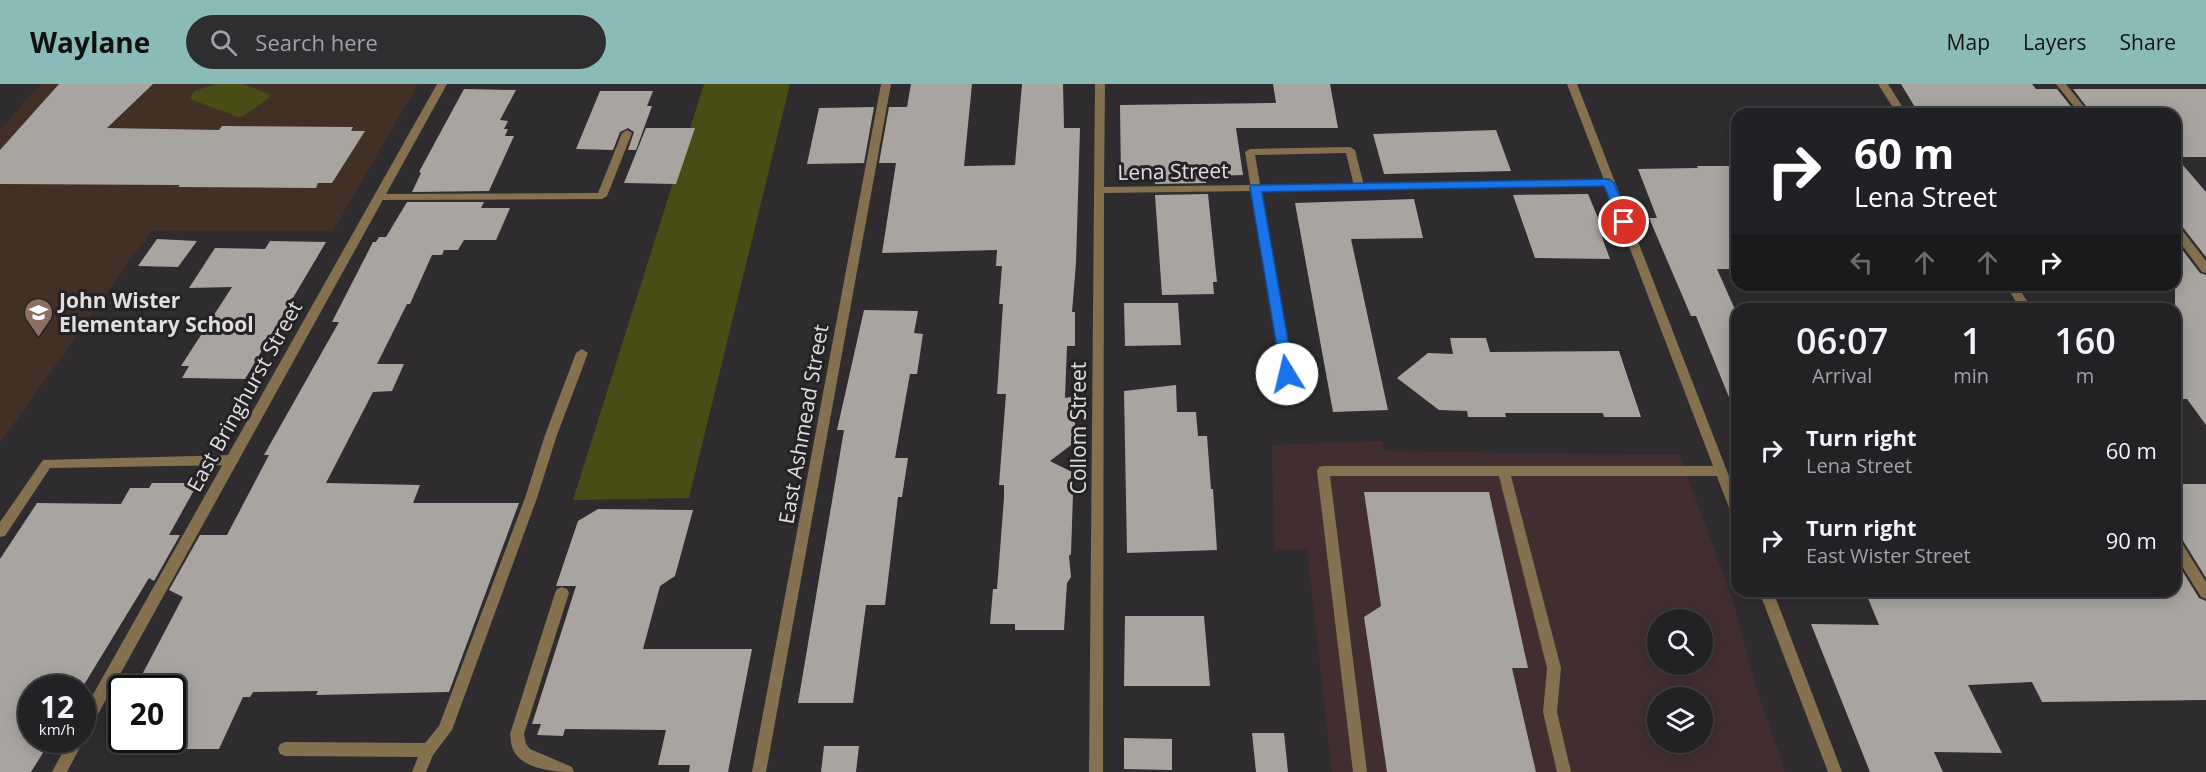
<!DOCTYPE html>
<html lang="en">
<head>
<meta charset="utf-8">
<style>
	:root { --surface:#222123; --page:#2e2e30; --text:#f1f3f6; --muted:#a2a3a6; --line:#3f3e41; --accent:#8bbbb9 }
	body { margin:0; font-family:"Open Sans",sans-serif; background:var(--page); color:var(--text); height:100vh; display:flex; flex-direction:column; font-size:22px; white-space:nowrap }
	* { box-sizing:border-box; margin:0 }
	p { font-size:20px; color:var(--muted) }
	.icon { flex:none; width:33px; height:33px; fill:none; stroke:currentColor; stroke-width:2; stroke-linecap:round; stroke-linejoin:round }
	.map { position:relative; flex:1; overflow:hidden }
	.panel { position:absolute; left:1731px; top:219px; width:450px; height:294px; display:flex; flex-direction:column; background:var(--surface); border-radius:18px; box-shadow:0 3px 15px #0003,0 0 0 2px var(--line) }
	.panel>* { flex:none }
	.top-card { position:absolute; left:1731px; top:24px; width:450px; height:183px; border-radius:18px; box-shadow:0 3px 15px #0003,0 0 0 2px var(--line); background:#202124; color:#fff; overflow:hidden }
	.tools { position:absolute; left:1647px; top:525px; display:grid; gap:12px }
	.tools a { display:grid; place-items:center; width:66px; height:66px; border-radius:50%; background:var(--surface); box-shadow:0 3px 15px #0003,0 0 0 2px var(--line); font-size:30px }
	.speed { position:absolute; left:18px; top:591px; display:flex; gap:12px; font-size:30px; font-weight:700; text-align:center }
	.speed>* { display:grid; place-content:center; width:78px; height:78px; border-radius:50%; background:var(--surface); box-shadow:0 3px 15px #0003,0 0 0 2px var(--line); line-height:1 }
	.speed small { font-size:15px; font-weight:400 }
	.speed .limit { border:3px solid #111; border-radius:9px; background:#fff; color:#111 }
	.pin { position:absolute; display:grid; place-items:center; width:51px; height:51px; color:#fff; margin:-26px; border:3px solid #fff; border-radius:50%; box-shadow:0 2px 6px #0007 }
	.me { position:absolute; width:66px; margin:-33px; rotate:351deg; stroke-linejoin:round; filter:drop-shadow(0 0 4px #0008) }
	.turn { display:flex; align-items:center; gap:21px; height:126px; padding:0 24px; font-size:27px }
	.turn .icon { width:78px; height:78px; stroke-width:2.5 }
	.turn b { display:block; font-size:42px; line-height:51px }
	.lanes { display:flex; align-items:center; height:57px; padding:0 24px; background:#0003; justify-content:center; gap:30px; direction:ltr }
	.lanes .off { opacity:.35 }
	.eta { display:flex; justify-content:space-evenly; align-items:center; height:102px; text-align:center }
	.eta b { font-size:36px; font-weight:600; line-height:42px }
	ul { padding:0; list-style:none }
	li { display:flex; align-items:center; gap:18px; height:90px; padding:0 24px }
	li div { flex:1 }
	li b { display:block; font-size:22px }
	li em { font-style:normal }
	header { display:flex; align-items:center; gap:36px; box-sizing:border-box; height:84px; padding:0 30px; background:var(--accent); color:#111 }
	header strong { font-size:28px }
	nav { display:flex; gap:33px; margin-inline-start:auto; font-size:21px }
	.search { width:420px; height:54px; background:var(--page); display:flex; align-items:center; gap:15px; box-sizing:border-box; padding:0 21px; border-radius:33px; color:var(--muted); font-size:22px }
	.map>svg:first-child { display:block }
</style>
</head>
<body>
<header>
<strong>Waylane</strong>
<div class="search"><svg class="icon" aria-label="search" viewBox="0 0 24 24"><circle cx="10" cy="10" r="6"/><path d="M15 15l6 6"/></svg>Search here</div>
<nav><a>Map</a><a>Layers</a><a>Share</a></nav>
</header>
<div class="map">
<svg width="2206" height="688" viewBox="0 0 2206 688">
	<rect width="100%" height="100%" fill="#2e2c2f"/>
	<path fill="#422e31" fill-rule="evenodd" d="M1383,357L1384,367L1679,371L1733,516L1754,597L1785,688H1332L1307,465H1274L1272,361ZM1658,536H1702V580H1658ZM1658,614H1702V658H1658Z"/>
	<polygon fill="#423027" points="41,0 418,0 333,147 151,147 0,359 0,46"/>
	<g fill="#494c15">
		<polygon points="216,0 243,0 269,10 268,15 240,34 190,15 194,7"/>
		<polygon points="704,0 790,0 689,414 573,416"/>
	</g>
	<g fill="#a8a4a0">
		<polygon points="59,0 153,0 107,44 219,46 222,42 353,43 351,47 365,47 332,99 318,99 316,104 178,103 180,101 0,100 0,66"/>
		<polygon points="911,0 972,0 964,82 1015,81 1022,0 1063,0 1064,44 1080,44 1076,179 1072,228 1075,228 1075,262 1067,262 1065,314 1077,312 1071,335 1075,339 1075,358 1050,377 1072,388 1068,407 1073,410 1071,470 1069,472 1071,493 1067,499 1064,546 1015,546 1015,540 990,540 993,505 997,505 1004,414 1004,401 999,401 1006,310 997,310 1003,220 999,220 1002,182 996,182 997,166 882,169 896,79 879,79 889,23 907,23"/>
		<polygon points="1273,0 1330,0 1338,44 1236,44 1243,91 1205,92 1206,99 1155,100 1154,93 1121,93 1120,21 1276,19"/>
		<polygon points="1901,0 2032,0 2036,5 2057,5 2077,30 1919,30"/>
		<polygon points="464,5 516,6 500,36 508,37 504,45 508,45 505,52 514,52 489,107 412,108 421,89 419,88"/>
		<polygon points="2073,5 2206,5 2206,73 2176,73 2206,108 2206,173 2181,141 2175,139 2175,30 2092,30"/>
		<polygon points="600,7 653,7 647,22 652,22 636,66 628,66 634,48 628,44 620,48 613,66 576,65"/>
		<polygon points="874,23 864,79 807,80 819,24"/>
		<polygon points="646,44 695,44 676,100 624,99"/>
		<polygon points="1496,46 1511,87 1384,90 1373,50"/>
		<polygon points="1697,82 1737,82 1737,185 1717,185 1737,230 1735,328 1696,232 1691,232 1649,134 1657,134 1638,85 1698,84"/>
		<polygon points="1208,110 1217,198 1213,198 1214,210 1162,211 1155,111"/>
		<polygon points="1588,110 1606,153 1602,153 1610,175 1535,174 1513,111"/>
		<polygon points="1414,115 1423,154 1351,155 1388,326 1333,328 1295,119"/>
		<polygon points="407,118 484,118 481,124 510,124 496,156 464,156 458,166 444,166 442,171 432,171 410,220 407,220 377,280 404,280 392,307 373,308 326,399 420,401 413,419 519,419 449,608 316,611 318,607 253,608 250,613 243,613 219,665 172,665 172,604 135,604 183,513 169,506 200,451 227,451 269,371 264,371 339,238 332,238 373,158 376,158 379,153 386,153"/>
		<polygon points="157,155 197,157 178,183 138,182"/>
		<polygon points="2175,156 2200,189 2206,191 2206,341 2187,315 2175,315"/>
		<polygon points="270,157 326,158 245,295 182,294 189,282 181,282 232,203 189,204 215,164 265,165"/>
		<polygon points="1124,219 1178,219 1181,261 1125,262"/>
		<polygon points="864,226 918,227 914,249 923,250 917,290 910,290 895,374 908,374 902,413 898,413 885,521 866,521 853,619 798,619 844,346 837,346"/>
		<polygon points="1450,254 1486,254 1490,268 1619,267 1641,333 1604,333 1603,329 1505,329 1506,333 1468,333 1467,327 1439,326 1397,294 1428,269 1453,270"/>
		<polygon points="1176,301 1177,328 1196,328 1198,352 1207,352 1211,405 1213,405 1217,466 1127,469 1124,307"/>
		<polygon points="152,399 198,399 169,451 180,451 154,497 149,494 82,604 32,604 32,656 51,656 31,688 0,688 0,475 37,419 121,420 130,404 149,404"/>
		<polygon points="2175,400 2206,400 2206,494 2182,455 2175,453"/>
		<polygon points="1364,408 1489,408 1528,584 1512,584 1536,688 1387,688 1364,533 1381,522"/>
		<polygon points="598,425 693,426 675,492 660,502 643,565 752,565 728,688 689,688 690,681 658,681 666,646 565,645 563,652 537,651 541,640 532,640 576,502 556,502 578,437"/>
		<polygon points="2175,475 2199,514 2206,517 2206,616 2042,618 2032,598 1968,601 2002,669 1934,668 1943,688 1870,688 1811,540 1879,541 1865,507 2175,507"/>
		<polygon points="1125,532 1204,532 1210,602 1124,602"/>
		<polygon points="1252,649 1284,649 1288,688 1256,688"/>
		<polygon points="1124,654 1172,655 1172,686 1124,685"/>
		<polygon points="824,662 859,662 856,688 821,688"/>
	</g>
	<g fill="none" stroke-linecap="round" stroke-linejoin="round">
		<g fill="#85704f" fill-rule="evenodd">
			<polygon points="627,46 632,49 607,112 602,115 379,116 374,113 379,110 598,109 622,49"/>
			<polygon points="1350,63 1355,66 1364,102 1359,105 1354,102 1346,69 1255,71 1293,290 1287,294 1281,290 1245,68 1250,65"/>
			<polygon points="582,265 588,269 557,351 537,414 452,646 433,671 426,688 412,688 418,673 285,672 280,670 278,665 280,660 285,658 425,659 439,642 525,414 545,351 576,269"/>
			<polygon points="233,371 237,373 239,376 237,379 233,381 50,384 5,452 0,453 0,438 43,376"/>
			<polygon points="1323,382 1721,382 1725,383 1727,387 1725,391 1721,392 1511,392 1561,584 1557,628 1571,688 1557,688 1543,628 1547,584 1499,392 1330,392 1367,688 1353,688 1317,387 1319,383"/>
			<path d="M562,503L567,505L569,509L524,650L526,660L530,665L572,683L574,688C556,688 526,686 515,669C511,663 511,657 510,650L555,509L557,505Z"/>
		</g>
		<g fill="#85704f" fill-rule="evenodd">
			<polygon points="437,0 447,0 87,650 82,652 82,630"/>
			<polygon points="881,0 891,0 766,688 752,688"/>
			<polygon points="1095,0 1105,0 1104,103 1604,96 1567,0 1577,0 1737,413 1737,434 1733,433 1731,429 1606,102 1104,109 1103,688 1089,688"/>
			<polygon points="1878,0 1888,0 1907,30 1897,30"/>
			<polygon points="2056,0 2066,0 2090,30 2080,30"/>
			<polygon points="2175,141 2179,142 2206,177 2206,189 2202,188 2175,152"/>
			<polygon points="2006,201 2017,201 2032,225 2020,225"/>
			<polygon points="2175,455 2180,456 2206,498 2206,515 2201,513 2175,471"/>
			<polygon points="1759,507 1773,507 1842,688 1828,688"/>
			<polygon points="82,652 84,656 67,688 52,688 69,656 82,656"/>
		</g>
	</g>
	<polygon fill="#1a73e8" stroke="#114b97" stroke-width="1.5" points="1609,95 1614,99 1630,138 1628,141 1620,141 1604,102 1262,108 1294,290 1287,295 1282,293 1250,104 1251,101"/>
	<defs>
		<symbol id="school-pin" viewBox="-11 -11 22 30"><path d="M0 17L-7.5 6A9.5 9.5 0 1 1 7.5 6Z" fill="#8d6e63" stroke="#252225"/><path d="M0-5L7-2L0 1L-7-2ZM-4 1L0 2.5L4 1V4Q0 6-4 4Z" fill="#fff"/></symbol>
	</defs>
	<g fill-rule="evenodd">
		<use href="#school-pin" x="22" y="212" width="33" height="45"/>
	</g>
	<g text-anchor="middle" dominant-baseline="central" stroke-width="6" stroke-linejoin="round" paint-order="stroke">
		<g font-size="21" fill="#e0dee0" stroke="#252225">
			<text transform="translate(1173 87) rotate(-1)">Lena Street</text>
			<text transform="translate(244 312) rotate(-61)">East Bringhurst Street</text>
			<text transform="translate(803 340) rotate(-80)">East Ashmead Street</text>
			<text transform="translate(1078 344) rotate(-90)">Collom Street</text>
		</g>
		<g font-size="21" font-weight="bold" fill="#e0dee0" stroke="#252225" text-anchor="start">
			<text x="59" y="216">John Wister<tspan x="59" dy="24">Elementary School</tspan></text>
		</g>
	</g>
</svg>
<div class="tools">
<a><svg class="icon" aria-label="search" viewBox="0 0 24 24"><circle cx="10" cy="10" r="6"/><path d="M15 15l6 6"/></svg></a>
<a><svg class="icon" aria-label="layers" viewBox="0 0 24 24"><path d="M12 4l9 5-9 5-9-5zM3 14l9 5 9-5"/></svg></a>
</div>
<div class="speed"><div>12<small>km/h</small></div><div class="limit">20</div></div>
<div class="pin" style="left:1624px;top:138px;background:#d93025"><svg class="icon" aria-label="arrive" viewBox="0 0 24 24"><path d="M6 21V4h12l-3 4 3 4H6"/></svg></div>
<svg class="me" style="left:1287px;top:290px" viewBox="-20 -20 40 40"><circle r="19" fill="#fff"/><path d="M0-13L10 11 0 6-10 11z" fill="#1a73e8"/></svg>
<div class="top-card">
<div class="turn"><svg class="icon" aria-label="right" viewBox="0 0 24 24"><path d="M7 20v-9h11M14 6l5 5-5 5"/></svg><div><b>60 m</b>Lena Street</div></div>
<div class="lanes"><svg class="icon off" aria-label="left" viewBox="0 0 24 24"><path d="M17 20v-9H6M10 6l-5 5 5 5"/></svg><svg class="icon off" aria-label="ahead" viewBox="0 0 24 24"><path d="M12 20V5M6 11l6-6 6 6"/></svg><svg class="icon off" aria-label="ahead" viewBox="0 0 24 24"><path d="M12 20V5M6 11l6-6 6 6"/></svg><svg class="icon" aria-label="right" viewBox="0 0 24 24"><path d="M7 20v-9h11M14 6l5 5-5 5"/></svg></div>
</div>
<section class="panel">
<div class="eta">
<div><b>06:07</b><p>Arrival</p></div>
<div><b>1</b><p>min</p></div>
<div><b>160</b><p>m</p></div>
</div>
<ul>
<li><svg class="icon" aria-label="right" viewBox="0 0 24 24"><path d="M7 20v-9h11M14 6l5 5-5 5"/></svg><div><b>Turn right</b><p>Lena Street</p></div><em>60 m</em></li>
<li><svg class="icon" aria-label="right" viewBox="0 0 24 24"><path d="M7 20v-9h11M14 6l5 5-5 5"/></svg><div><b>Turn right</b><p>East Wister Street</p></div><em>90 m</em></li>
</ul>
</section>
</div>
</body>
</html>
